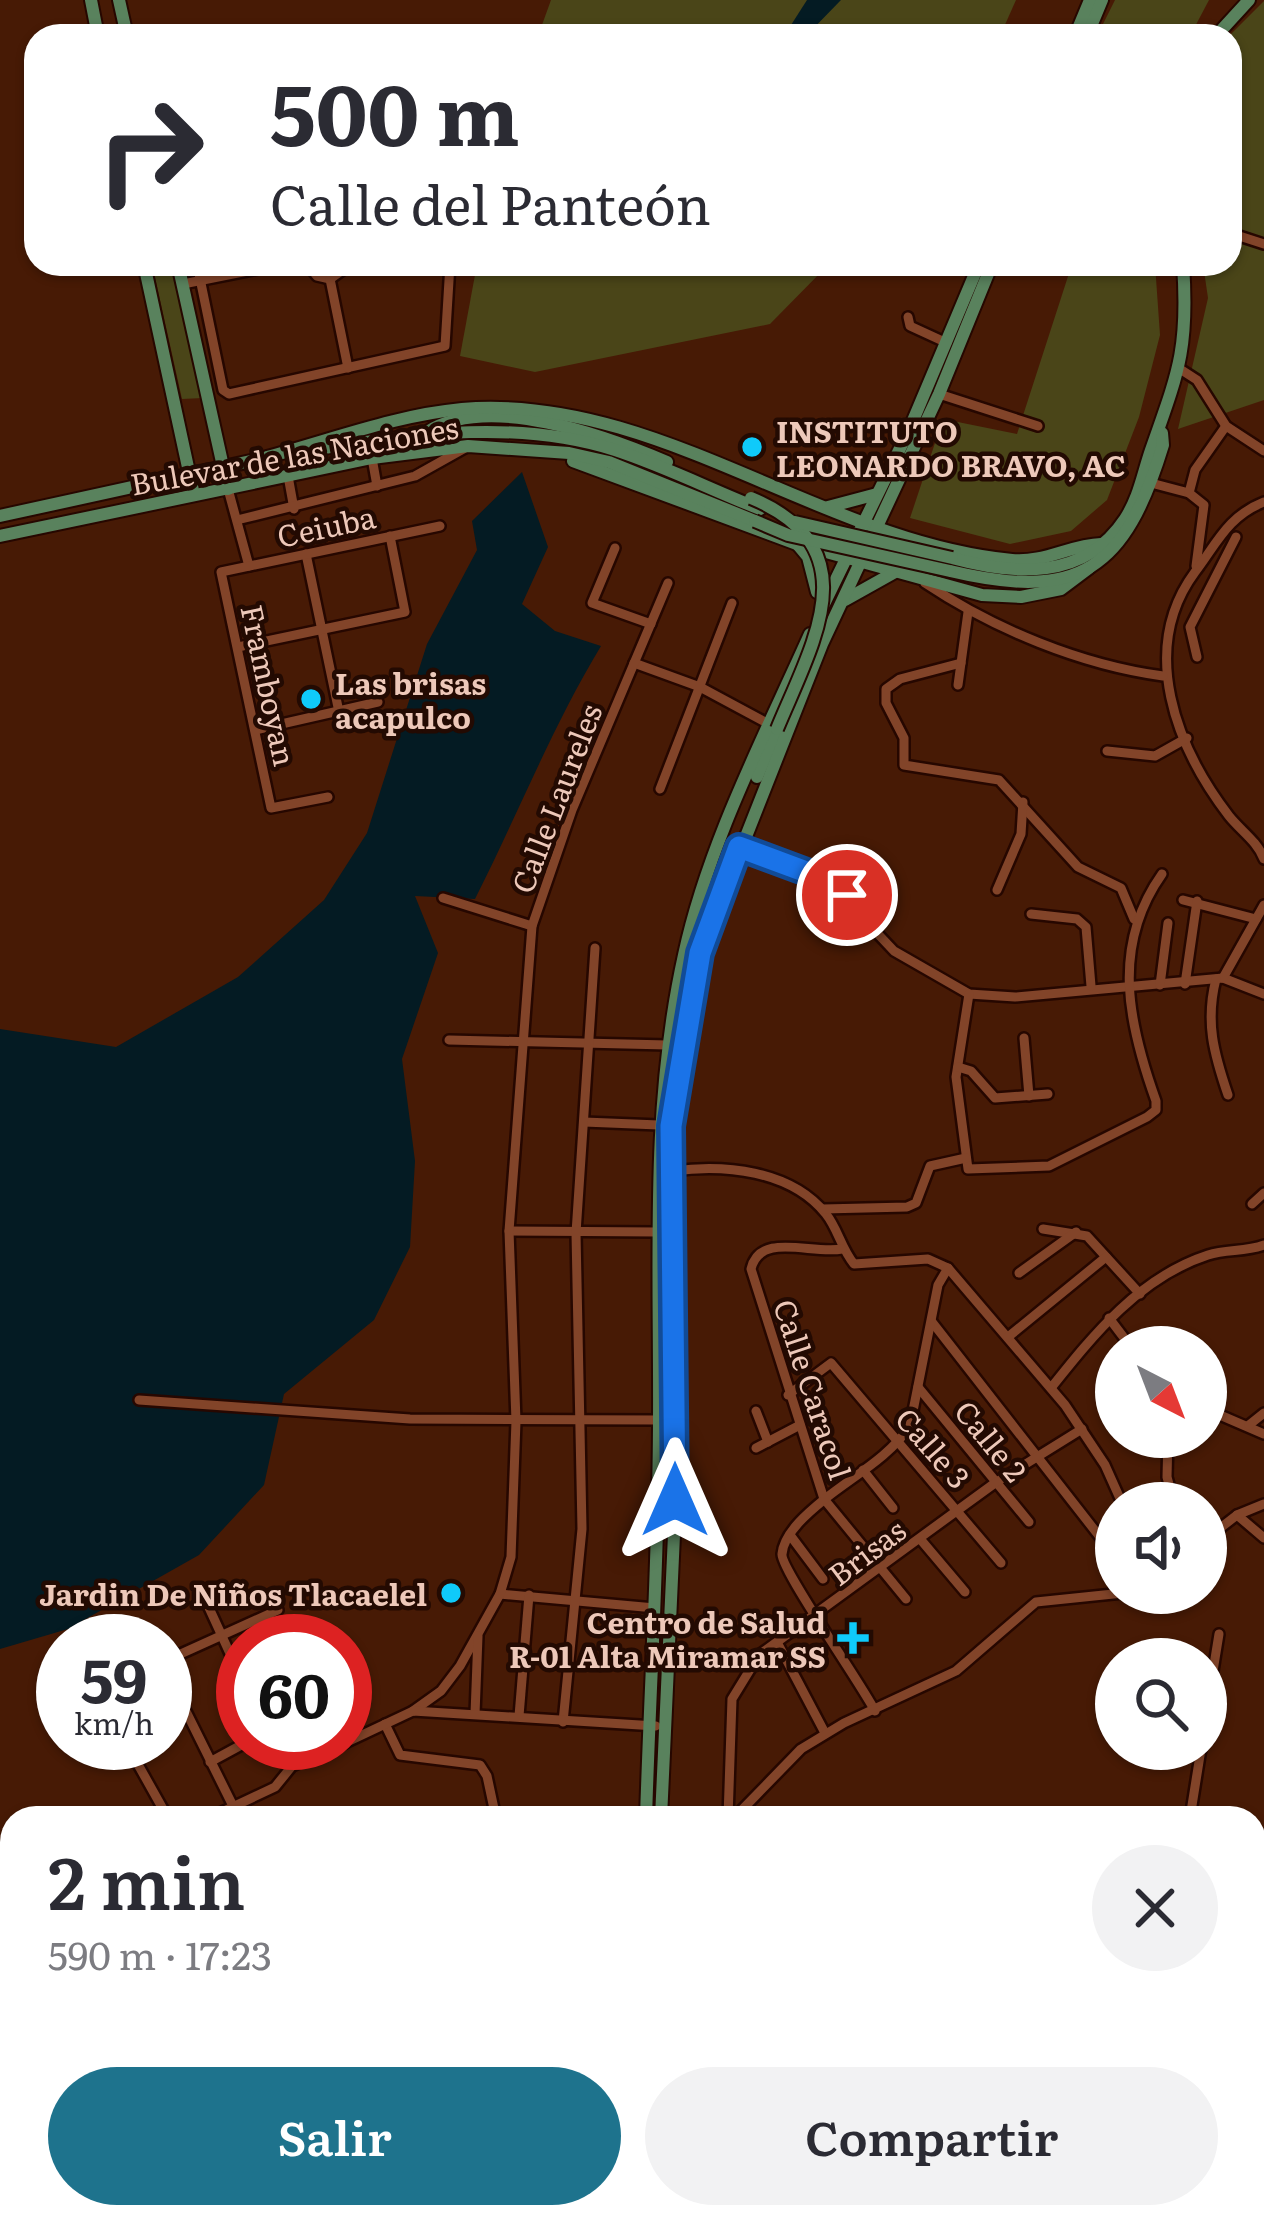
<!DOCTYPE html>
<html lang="es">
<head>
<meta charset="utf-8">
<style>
	:root { --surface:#fff; --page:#f2f2f3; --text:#2b2b33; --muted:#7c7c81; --accent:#1e738d }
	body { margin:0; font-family:Literata,serif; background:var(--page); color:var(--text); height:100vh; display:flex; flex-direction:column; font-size:45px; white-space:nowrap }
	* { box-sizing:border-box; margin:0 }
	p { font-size:39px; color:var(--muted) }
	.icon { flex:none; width:66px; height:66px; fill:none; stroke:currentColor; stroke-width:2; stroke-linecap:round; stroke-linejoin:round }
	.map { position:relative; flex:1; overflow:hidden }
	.panel { position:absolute; left:0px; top:1806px; width:1266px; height:423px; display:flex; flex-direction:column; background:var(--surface); border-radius:36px 36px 0 0; box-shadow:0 3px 9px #0004 }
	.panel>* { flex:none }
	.guide { position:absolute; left:24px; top:24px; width:1218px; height:252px; border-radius:36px; box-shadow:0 3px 9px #0004; background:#fff; color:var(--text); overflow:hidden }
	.needle { width:78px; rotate:138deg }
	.tools { position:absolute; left:1095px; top:1326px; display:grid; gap:24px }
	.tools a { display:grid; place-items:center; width:132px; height:132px; border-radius:50%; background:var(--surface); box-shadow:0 3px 9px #0004; font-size:60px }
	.speed { position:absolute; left:36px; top:1614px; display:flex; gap:24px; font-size:60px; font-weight:700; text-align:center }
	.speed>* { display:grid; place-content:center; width:156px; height:156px; border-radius:50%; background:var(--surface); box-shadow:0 3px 9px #0004; line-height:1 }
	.speed small { font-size:30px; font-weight:400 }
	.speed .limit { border:18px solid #d22; background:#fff; color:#111 }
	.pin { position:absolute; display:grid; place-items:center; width:102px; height:102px; color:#fff; margin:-51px; border:6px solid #fff; border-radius:50%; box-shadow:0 3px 12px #0007 }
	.me { position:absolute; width:132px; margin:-66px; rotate:0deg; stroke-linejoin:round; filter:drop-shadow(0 0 9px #0008) }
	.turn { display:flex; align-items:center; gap:42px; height:252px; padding:0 48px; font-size:54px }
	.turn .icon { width:156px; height:156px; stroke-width:2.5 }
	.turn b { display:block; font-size:84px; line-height:102px }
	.round { display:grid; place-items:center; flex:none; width:126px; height:126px; border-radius:63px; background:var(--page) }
	.overview { display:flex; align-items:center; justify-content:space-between; height:204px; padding:0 48px }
	h1 { font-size:72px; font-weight:600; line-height:90px }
	.action { display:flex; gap:24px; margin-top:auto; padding:24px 48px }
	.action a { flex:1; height:138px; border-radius:72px; background:var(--accent); color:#fff; font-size:48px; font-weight:600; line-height:138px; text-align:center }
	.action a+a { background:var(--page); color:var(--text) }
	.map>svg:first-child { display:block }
</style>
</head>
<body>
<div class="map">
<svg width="1264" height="2227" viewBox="0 0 1264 2227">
	<rect width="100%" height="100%" fill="#471a05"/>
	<g fill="#4a4518">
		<polygon points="551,0 1016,0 1000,36 538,36"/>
		<polygon points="1115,0 1209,0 1190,36 1097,36"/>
		<polygon points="1264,1 1264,400 1178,429 1208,298 1203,264 1230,264 1229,36"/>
		<polygon points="152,264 170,264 203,398 182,399"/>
		<polygon points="477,264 829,264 770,324 535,372 460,356"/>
		<polygon points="1072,264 1155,264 1160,335 1139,417 1107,500 1071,531 1010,544 910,518 943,419 1017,434"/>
	</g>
	<g fill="#041b23">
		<polygon points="807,0 841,0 806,36 784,36"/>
		<path d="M522,472L548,547L522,604L555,631L601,646C552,727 518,814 475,899L415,896L438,953L402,1059L415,1161L410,1247L374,1320L284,1394L264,1485L199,1555L68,1629L0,1649V1029L116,1047L238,977L324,900L367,833L427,644L477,550L472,521Z"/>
	</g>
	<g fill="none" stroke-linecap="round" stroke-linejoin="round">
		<defs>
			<g id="minor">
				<polyline points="1230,233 1264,244"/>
				<polyline points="197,264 223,390 229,394 445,346 450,264"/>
				<polyline points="307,264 317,276 330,279 351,264"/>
				<polyline points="330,279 348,368"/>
				<polyline points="183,284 283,264"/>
				<polyline points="908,317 910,326 947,343"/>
				<polyline points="1180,369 1197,380 1226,426 1264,451"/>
				<polyline points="939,394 1038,426"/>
				<polyline points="372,458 377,486"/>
				<polyline points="288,476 294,509"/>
				<polyline points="1151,483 1189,493 1204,505 1196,566"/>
				<polyline points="228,489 249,566"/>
				<polyline points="1189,493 1195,470 1226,426"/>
				<path d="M1264,502C1228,516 1217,543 1195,572C1138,649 1176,747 1229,816C1241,831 1257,841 1264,859"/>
				<polyline points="237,520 415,476 465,448"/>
				<polyline points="615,548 592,603 651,624"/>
				<polyline points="306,554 339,712"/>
				<path d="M925,583C994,629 1081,665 1163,676"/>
				<polyline points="238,647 405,612 390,536"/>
				<polyline points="1197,657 1190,627 1236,537"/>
				<polyline points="634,663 700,687 769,724"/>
				<polyline points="961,663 900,679 886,689 886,703 904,738 904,765 999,780 1078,867 1121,888 1134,919"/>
				<polyline points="958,685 968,612"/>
				<polyline points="255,730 378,702"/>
				<polyline points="1107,751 1155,756 1187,738"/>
				<polyline points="660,789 732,603"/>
				<polyline points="328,797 271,808 221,572 440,526"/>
				<polyline points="739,847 828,881 894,951 969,994 1015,997 1223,978 1264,994"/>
				<polyline points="997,890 1021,834 1023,802"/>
				<polyline points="443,898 532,926"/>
				<polyline points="1183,900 1256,919"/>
				<polyline points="1031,914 1077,919 1086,927 1091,986"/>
				<polyline points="1223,978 1264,905"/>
				<path d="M1216,979C1205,1022 1214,1054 1228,1095"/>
				<polyline points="1185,984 1197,901"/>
				<polyline points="1160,985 1168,923"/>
				<path d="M969,994L956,1077L968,1169L1049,1166L1147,1117L1156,1110V1101C1128,1023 1111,946 1162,874"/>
				<polyline points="1024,1038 1029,1096"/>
				<polyline points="449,1040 668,1045"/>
				<polyline points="958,1067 971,1071 995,1098 1048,1094"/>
				<polyline points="584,1122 659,1125"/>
				<path d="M673,1171C724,1164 791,1170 826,1214C838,1229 841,1248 854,1264L928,1259L948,1268L1065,1405L1105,1465L1122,1503"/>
				<polyline points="1252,1204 1264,1193"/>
				<polyline points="823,1209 907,1207 916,1203 930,1166 966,1158"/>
				<polyline points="1043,1229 1087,1236 1140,1294"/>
				<polyline points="509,1231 658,1232"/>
				<path d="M842,1249C812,1255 760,1231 751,1269L824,1499L906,1599"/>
				<polyline points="1019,1273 1076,1232"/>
				<polyline points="1109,1318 1131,1347"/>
				<polyline points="932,1322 1107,1546"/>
				<polyline points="1008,1337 1106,1257"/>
				<polyline points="1206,1361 1211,1369 1206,1387"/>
				<polyline points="918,1387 1029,1522"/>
				<path d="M1051,1388C1094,1334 1140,1277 1208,1255C1227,1249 1245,1252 1264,1245"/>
				<polyline points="788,1395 831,1363 1001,1563"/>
				<polyline points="139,1400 410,1419 659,1420"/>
				<polyline points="1206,1409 1264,1434"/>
				<polyline points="756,1411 768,1442"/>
				<polyline points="1249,1425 1264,1413"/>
				<polyline points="1168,1437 1167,1477 1174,1503"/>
				<polyline points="756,1448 800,1425"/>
				<polyline points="863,1470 893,1508"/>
				<polyline points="1237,1515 1264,1538"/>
				<polyline points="790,1535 823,1579"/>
				<polyline points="1206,1539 1237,1515 1264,1504"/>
				<polyline points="921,1540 965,1592"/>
				<polyline points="500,1594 655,1608"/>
				<polyline points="205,1599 243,1682"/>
				<polyline points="148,1633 152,1641"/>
				<polyline points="85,1639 86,1641"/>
				<polyline points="778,1644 825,1733"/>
				<polyline points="165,1661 278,1610"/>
				<polyline points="165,1669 233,1806"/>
				<polyline points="413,1711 441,1691 460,1666 500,1594 511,1557 516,1421 509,1231 532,926 572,810 668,583"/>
				<path d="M875,1711C862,1685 780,1568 782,1554C784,1532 810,1511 826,1498C855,1475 889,1457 910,1426L938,1285L948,1268"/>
				<polyline points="475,1714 478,1636"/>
				<polyline points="1206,1714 1219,1634"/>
				<polyline points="519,1716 529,1595"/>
				<polyline points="563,1722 582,1529 576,1233 595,948"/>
				<polyline points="385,1724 400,1755 480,1765 487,1776 496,1818"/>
				<polyline points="126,1743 168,1818"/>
				<polyline points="276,1743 292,1766"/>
				<polyline points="345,1743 413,1711 656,1726"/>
				<polyline points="210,1762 245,1743"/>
				<polyline points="209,1818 275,1787 292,1766 345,1743"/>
				<polyline points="728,1818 732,1699 759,1655 995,1483 1082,1429"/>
				<polyline points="734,1818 801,1749 844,1723 956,1671 1036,1602 1123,1593"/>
				<polyline points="1190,1818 1201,1749"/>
				<polyline points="1254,1862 1264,1859"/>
				<polyline points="1254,1918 1259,1924"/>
				<polyline points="0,1947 12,1933"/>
				<polyline points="0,2015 12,2029"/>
				<polyline points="1254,2153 1264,2154"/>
				<polyline points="122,2217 129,2224 166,2217"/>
				<polyline points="474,2217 503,2218"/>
				<polyline points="373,2227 374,2217"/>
				<polyline points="976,2227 976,2217"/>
				<polyline points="1012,2227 1013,2217"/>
				<polyline points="1155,2227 1157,2217"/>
				<polyline points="1215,2227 1217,2217"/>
			</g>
			<g id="major">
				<polyline points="91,0 98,36"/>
				<polyline points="119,0 127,36"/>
				<polyline points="1075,36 1090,0"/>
				<polyline points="1087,36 1102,0"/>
				<polyline points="1216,36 1249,0"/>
				<polyline points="144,264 194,495"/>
				<polyline points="178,264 228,489"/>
				<path d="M427,432C489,393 606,436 667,462"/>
				<path d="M324,448C421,433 520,420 615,450C664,466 712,490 760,509"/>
				<path d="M267,457C331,440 396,415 462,409C657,393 822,542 1012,560C1044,563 1070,545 1101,544"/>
				<polyline points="573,461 797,544 982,595 1021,597 1061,589 1089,568"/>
				<polyline points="828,507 877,494"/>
				<polyline points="0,516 274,456"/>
				<polyline points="0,536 372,458 468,446 569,453 609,462 755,521"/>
				<polyline points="798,545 808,557 817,592"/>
				<path d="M952,558C1014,575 1084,581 1125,519C1139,498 1143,473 1151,450C1178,373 1189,349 1183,264"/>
				<path d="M950,571C1081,602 1125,569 1163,445L1162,433"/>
				<polyline points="845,600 895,572"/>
				<polyline points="821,610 909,430 979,264"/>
				<polyline points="757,777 777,729"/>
				<path d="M646,1818C650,1685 659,1551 659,1418C660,1262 650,1108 684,955C708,844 764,737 810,634"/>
				<polyline points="661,1818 675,1513 672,1127 700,953 822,644 939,394 992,264"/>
				<polyline points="621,2217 622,2227"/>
				<polyline points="639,2217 639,2227"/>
			</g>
			<polyline id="highway" points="657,1514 675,1513"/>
		</defs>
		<use href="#minor" stroke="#260700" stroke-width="14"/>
		<use href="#major" stroke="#260700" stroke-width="16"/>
		<use href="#highway" stroke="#260700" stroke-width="18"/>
		<use href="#minor" stroke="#824429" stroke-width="9"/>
		<use href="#major" stroke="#59825d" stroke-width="12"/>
		<use href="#highway" stroke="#3eac80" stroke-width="14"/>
		<defs>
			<g id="major-bridge">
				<path d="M751,498C871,548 813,642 777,729"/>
				<polyline points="755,521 788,535 950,571"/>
				<polyline points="795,522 952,558"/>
			</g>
		</defs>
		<use href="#major-bridge" stroke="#260700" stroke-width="16" stroke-linecap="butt"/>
		<use href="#major-bridge" stroke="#59825d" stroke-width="12"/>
	</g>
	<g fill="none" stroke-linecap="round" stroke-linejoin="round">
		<defs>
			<polyline id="route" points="675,1500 671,1126 700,953 739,847 828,880 847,895"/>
		</defs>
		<use href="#route" stroke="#114b97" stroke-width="30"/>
		<use href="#route" stroke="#1a73e8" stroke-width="21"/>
	</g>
	<g fill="#0fcafa" stroke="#230a02" stroke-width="4.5">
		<circle cx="752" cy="447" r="12"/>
		<circle cx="311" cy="699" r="12"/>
		<circle cx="451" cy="1593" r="12"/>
		<path d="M847 1620h12v12h12v12h-12v12h-12v-12h-12v-12h12z"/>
	</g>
	<g text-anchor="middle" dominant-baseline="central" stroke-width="9" stroke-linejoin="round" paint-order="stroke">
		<g font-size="30" font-weight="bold" fill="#edc8b9" stroke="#230a02" text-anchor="start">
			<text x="776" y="430">INSTITUTO<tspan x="776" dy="34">LEONARDO BRAVO, AC</tspan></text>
			<text x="335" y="682">Las brisas<tspan x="335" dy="34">acapulco</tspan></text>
			<text x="427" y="1593" text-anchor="end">Jardin De Niños Tlacaelel</text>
			<text x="826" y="1621" text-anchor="end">Centro de Salud<tspan x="826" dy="34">R-01 Alta Miramar SS</tspan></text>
		</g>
		<g font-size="30" fill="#edc8b9" stroke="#230a02">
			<text transform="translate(294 454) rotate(-10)">Bulevar de las Naciones</text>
			<text transform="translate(326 525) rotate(-12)">Ceiuba</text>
			<text transform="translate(270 685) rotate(78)">Framboyan</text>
			<text transform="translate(555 798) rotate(-69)">Calle Laureles</text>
			<text transform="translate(814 1389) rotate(72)">Calle Caracol</text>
			<text transform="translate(992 1440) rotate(51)">Calle 2</text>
			<text transform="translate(934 1447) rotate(49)">Calle 3</text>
			<text transform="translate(866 1551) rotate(-37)">Brisas</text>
		</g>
	</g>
</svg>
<div class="tools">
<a><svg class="needle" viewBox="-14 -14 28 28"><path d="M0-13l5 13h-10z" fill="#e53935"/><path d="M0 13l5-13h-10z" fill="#7c7c81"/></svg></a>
<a><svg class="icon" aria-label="sound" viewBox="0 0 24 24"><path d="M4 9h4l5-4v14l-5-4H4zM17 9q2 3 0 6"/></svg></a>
<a><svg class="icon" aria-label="search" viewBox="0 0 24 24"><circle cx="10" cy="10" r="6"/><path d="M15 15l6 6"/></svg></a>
</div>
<div class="speed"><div>59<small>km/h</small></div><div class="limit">60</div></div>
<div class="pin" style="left:847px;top:895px;background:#d93025"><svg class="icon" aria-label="arrive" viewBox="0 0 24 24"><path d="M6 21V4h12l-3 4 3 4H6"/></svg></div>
<svg class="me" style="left:675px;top:1500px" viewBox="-20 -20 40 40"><path d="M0-17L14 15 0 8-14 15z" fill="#1a73e8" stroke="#fff" stroke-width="4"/></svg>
<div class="guide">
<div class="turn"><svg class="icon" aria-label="right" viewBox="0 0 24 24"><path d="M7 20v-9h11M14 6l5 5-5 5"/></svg><div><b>500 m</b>Calle del Panteón</div></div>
</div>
<section class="panel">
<div class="overview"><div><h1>2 min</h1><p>590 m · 17:23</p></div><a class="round"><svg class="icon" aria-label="close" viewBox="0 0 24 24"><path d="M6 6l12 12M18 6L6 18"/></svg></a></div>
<div class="action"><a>Salir</a><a>Compartir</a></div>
</section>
</div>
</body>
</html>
